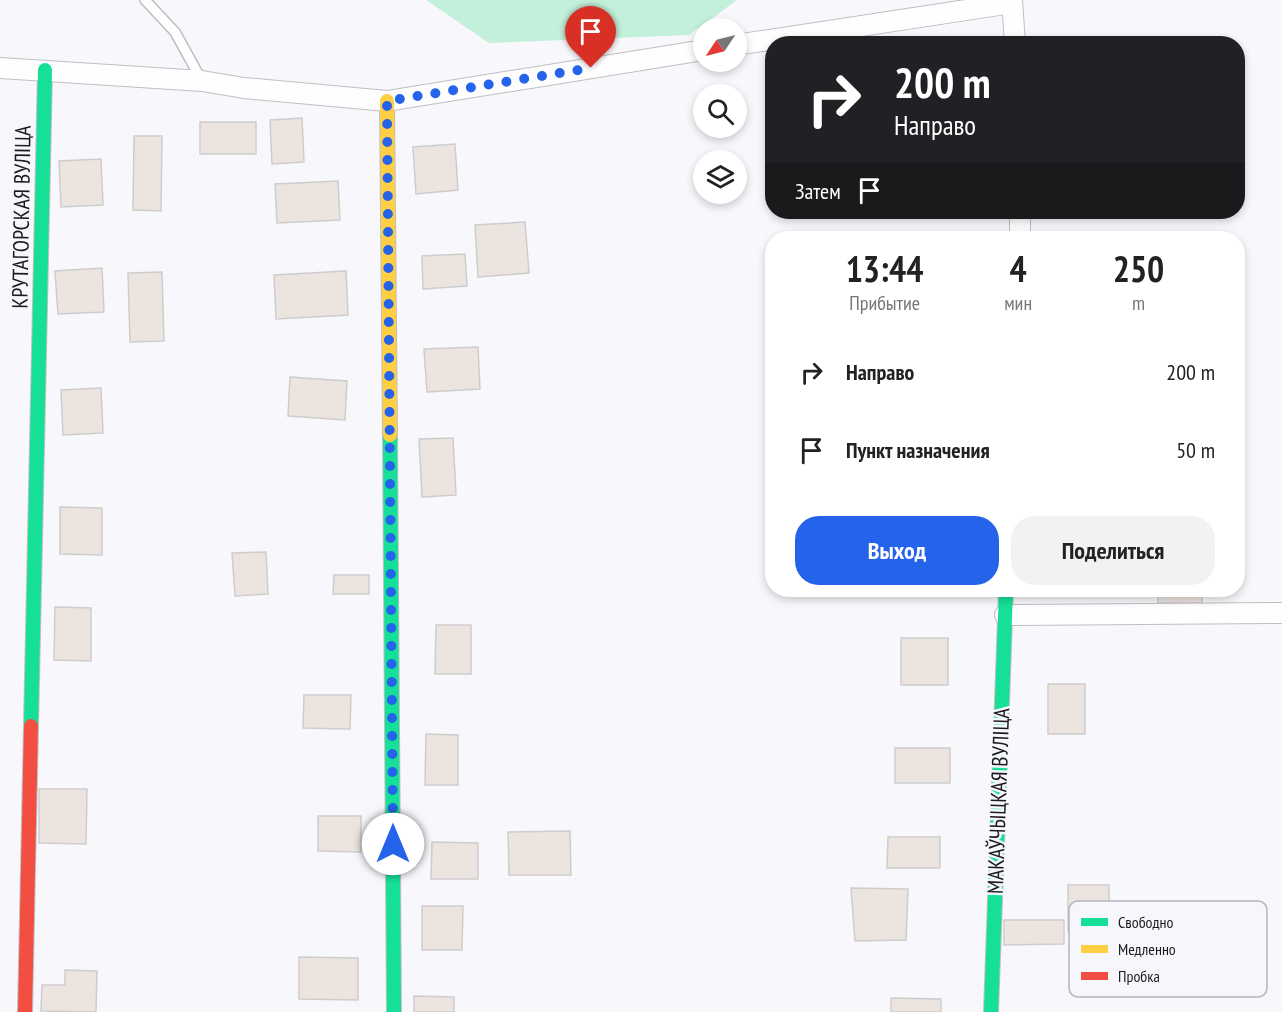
<!DOCTYPE html>
<html lang="ru">
<head>
<meta charset="utf-8">
<style>
	:root { --surface:#fff; --page:#f2f2f2; --text:#222; --muted:#767676; --accent:#2563eb }
	body { margin:0; font-family:"PT Sans Narrow",sans-serif; background:var(--page); color:var(--text); height:100vh; display:flex; flex-direction:column; font-size:22px; white-space:nowrap }
	* { box-sizing:border-box; margin:0 }
	p { font-size:20px; color:var(--muted) }
	.icon { flex:none; width:33px; height:33px; fill:none; stroke:currentColor; stroke-width:2; stroke-linecap:round; stroke-linejoin:round }
	.map { position:relative; flex:1; overflow:hidden }
	.side { position:absolute; left:765px; top:231px; width:480px; height:366px; display:flex; flex-direction:column; background:var(--surface); border-radius:24px; box-shadow:0 3px 9px #0003 }
	.side>* { flex:none }
	.top-card { position:absolute; left:765px; top:36px; width:480px; height:183px; border-radius:24px; box-shadow:0 3px 9px #0003; background:#202124; color:#fff; overflow:hidden }
	.needle { width:39px; rotate:235deg }
	.buttons { position:absolute; left:693px; top:18px; display:grid; gap:12px }
	.buttons a { display:grid; place-items:center; width:54px; height:54px; border-radius:50%; background:var(--surface); box-shadow:0 3px 9px #0003; font-size:30px }
	.pin { position:absolute; display:grid; place-items:center; width:51px; height:51px; color:#fff; margin:-62px -26px; border-radius:50% 50% 50% 0; rotate:-45deg; box-shadow:0 0 6px #0007 }
	.pin .icon { rotate:45deg }
	.me { position:absolute; width:66px; margin:-33px; rotate:0deg; stroke-linejoin:round; filter:drop-shadow(0 0 4px #0008) }
	.turn { display:flex; align-items:center; gap:21px; height:126px; padding:0 30px; font-size:27px }
	.turn .icon { width:78px; height:78px; stroke-width:2.5 }
	.turn b { display:block; font-size:42px; line-height:51px }
	.then { display:flex; align-items:center; height:57px; padding:0 30px; background:#0003; gap:12px; font-size:22px }
	.eta { display:flex; justify-content:space-evenly; align-items:center; height:102px; text-align:center }
	.eta b { font-size:36px; font-weight:600; line-height:42px }
	.cta { display:flex; gap:12px; margin-top:auto; padding:12px 30px }
	.cta a { flex:1; height:69px; border-radius:24px; background:var(--accent); color:#fff; font-size:24px; font-weight:600; line-height:69px; text-align:center }
	.cta a+a { background:var(--page); color:var(--text) }
	ul { padding:0; list-style:none }
	li { display:flex; align-items:center; gap:18px; height:78px; padding:0 30px }
	li div { flex:1 }
	li b { display:block; font-size:22px }
	li em { font-style:normal }
	.map>svg:first-child { display:block }
</style>
</head>
<body>
<div class="map">
<svg width="1282" height="1012" viewBox="0 0 1282 1012">
	<rect width="100%" height="100%" fill="#f7f7fc"/>
	<polygon fill="#c3f0da" points="426,0 737,0 689,35 489,43"/>
	<g fill="#ece4df" stroke="#cecdce" stroke-width="1.5">
		<polygon points="302,118 304,162 272,164 270,120"/>
		<rect x="200" y="122" width="56" height="32"/>
		<polygon points="134,136 162,136 161,211 133,210"/>
		<polygon points="455,144 458,190 416,194 413,147"/>
		<polygon points="101,159 103,205 61,207 59,161"/>
		<polygon points="338,181 340,220 277,223 275,184"/>
		<polygon points="1119,212 1156,212 1156,216 1119,214"/>
		<polygon points="525,222 529,273 478,277 475,225"/>
		<polygon points="465,254 467,286 423,289 422,256"/>
		<polygon points="102,268 104,312 58,314 55,271"/>
		<polygon points="346,271 348,315 276,319 274,275"/>
		<polygon points="162,272 164,341 130,342 128,273"/>
		<polygon points="478,347 480,389 427,392 424,349"/>
		<polygon points="290,377 347,381 345,420 288,416"/>
		<polygon points="101,388 103,433 63,435 61,390"/>
		<polygon points="453,438 456,495 422,497 419,439"/>
		<polygon points="60,507 102,508 102,555 60,554"/>
		<polygon points="266,552 268,594 235,596 232,553"/>
		<polygon points="334,575 369,575 369,594 333,594"/>
		<rect x="1158" y="590" width="44" height="13"/>
		<polygon points="55,607 91,608 91,661 54,660"/>
		<polygon points="436,625 471,625 471,674 435,674"/>
		<rect x="901" y="638" width="47" height="47"/>
		<rect x="1048" y="684" width="37" height="50"/>
		<polygon points="304,695 351,695 350,729 303,728"/>
		<polygon points="426,734 458,735 458,785 425,785"/>
		<rect x="895" y="748" width="55" height="35"/>
		<polygon points="39,789 87,789 86,844 39,843"/>
		<polygon points="318,816 361,816 361,852 318,851"/>
		<polygon points="570,831 571,875 509,875 508,832"/>
		<polygon points="888,837 940,837 940,868 887,868"/>
		<polygon points="432,842 478,843 478,879 431,879"/>
		<rect x="1068" y="885" width="41" height="47"/>
		<polygon points="851,888 908,889 906,940 855,941"/>
		<polygon points="422,906 463,906 462,950 422,950"/>
		<polygon points="1004,920 1064,920 1064,944 1004,945"/>
		<polygon points="299,957 358,958 358,1000 299,999"/>
		<polygon points="65,970 97,971 96,1012 41,1011 42,985 65,985"/>
		<polygon points="414,996 454,997 454,1012 414,1012"/>
		<polygon points="891,998 941,999 941,1012 891,1012"/>
	</g>
	<g fill="none" stroke-linecap="round" stroke-linejoin="round">
		<defs>
			<polyline id="lane" points="145,0 175,32 202,81"/>
			<g id="street">
				<polyline points="1012,0 1015,44"/>
				<polyline points="736,45 1012,3"/>
				<polyline points="0,68 202,81 244,88 387,101 704,50"/>
				<polyline points="1020,212 1020,238"/>
				<polyline points="1005,615 1282,613"/>
			</g>
			<g id="fast">
				<polyline points="390,435 394,1012"/>
				<polyline points="31,726 45,70"/>
				<polyline points="991,1012 1006,590"/>
			</g>
			<polyline id="slow" points="387,101 390,435"/>
			<polyline id="jam" points="25,1012 31,726"/>
		</defs>
		<use href="#lane" stroke="#bfbfc3" stroke-width="12"/>
		<use href="#street" stroke="#bfbfc3" stroke-width="22"/>
		<use href="#fast" stroke="#bfbfc3" stroke-width="16"/>
		<use href="#slow" stroke="#bfbfc3" stroke-width="16"/>
		<use href="#jam" stroke="#bfbfc3" stroke-width="16"/>
		<use href="#lane" stroke="#fefeff" stroke-width="9"/>
		<use href="#street" stroke="#fefeff" stroke-width="20"/>
		<use href="#fast" stroke="#16e098" stroke-width="14"/>
		<use href="#slow" stroke="#ffcf43" stroke-width="14"/>
		<use href="#jam" stroke="#f24e42" stroke-width="14"/>
	</g>
	<g fill="none" stroke-linecap="round" stroke-linejoin="round">
		<polyline stroke="#2563eb" stroke-width="10" stroke-dasharray="0 18" points="393,844 387,101 591,68"/>
	</g>
	<g text-anchor="middle" dominant-baseline="central" stroke-width="5" stroke-linejoin="round" paint-order="stroke">
		<g font-size="22" fill="#1b1b1e" stroke="#f6f6fd">
			<text transform="translate(21 217) rotate(-89)">КРУТАГОРСКАЯ ВУЛІЦА</text>
			<text transform="translate(998 801) rotate(-88)">МАКАЎЧЫЦКАЯ ВУЛІЦА</text>
		</g>
	</g>
	<rect x="1069" y="901" width="198" height="96" rx="9" fill="#f6f6fd" stroke="#b4b4ba" stroke-width="1.5"/>
	<rect x="1081" y="918" width="27" height="8" fill="#16e098"/>
	<rect x="1081" y="945" width="27" height="8" fill="#ffcf43"/>
	<rect x="1081" y="972" width="27" height="8" fill="#f24e42"/>
	<g font-size="16" fill="#1b1b1e">
		<text x="1118" y="928">Свободно</text>
		<text x="1118" y="955">Медленно</text>
		<text x="1118" y="982">Пробка</text>
	</g>
</svg>
<div class="buttons">
<a><svg class="needle" viewBox="-14 -14 28 28"><path d="M0-13l5 13h-10z" fill="#e53935"/><path d="M0 13l5-13h-10z" fill="#767676"/></svg></a>
<a><svg class="icon" aria-label="search" viewBox="0 0 24 24"><circle cx="10" cy="10" r="6"/><path d="M15 15l6 6"/></svg></a>
<a><svg class="icon" aria-label="layers" viewBox="0 0 24 24"><path d="M12 4l9 5-9 5-9-5zM3 14l9 5 9-5"/></svg></a>
</div>
<div class="pin" style="left:591px;top:68px;background:#d93025"><svg class="icon" aria-label="arrive" viewBox="0 0 24 24"><path d="M6 21V4h12l-3 4 3 4H6"/></svg></div>
<svg class="me" style="left:393px;top:844px" viewBox="-20 -20 40 40"><circle r="19" fill="#fff"/><path d="M0-13L10 11 0 6-10 11z" fill="#2563eb"/></svg>
<div class="top-card">
<div class="turn"><svg class="icon" aria-label="right" viewBox="0 0 24 24"><path d="M7 20v-9h11M14 6l5 5-5 5"/></svg><div><b>200 m</b>Направо</div></div>
<div class="then">Затем<svg class="icon" aria-label="arrive" viewBox="0 0 24 24"><path d="M6 21V4h12l-3 4 3 4H6"/></svg></div>
</div>
<section class="side">
<div class="eta">
<div><b>13:44</b><p>Прибытие</p></div>
<div><b>4</b><p>мин</p></div>
<div><b>250</b><p>m</p></div>
</div>
<ul>
<li><svg class="icon" aria-label="right" viewBox="0 0 24 24"><path d="M7 20v-9h11M14 6l5 5-5 5"/></svg><div><b>Направо</b></div><em>200 m</em></li>
<li><svg class="icon" aria-label="arrive" viewBox="0 0 24 24"><path d="M6 21V4h12l-3 4 3 4H6"/></svg><div><b>Пункт назначения</b></div><em>50 m</em></li>
</ul>
<div class="cta"><a>Выход</a><a>Поделиться</a></div>
</section>
</div>
</body>
</html>
